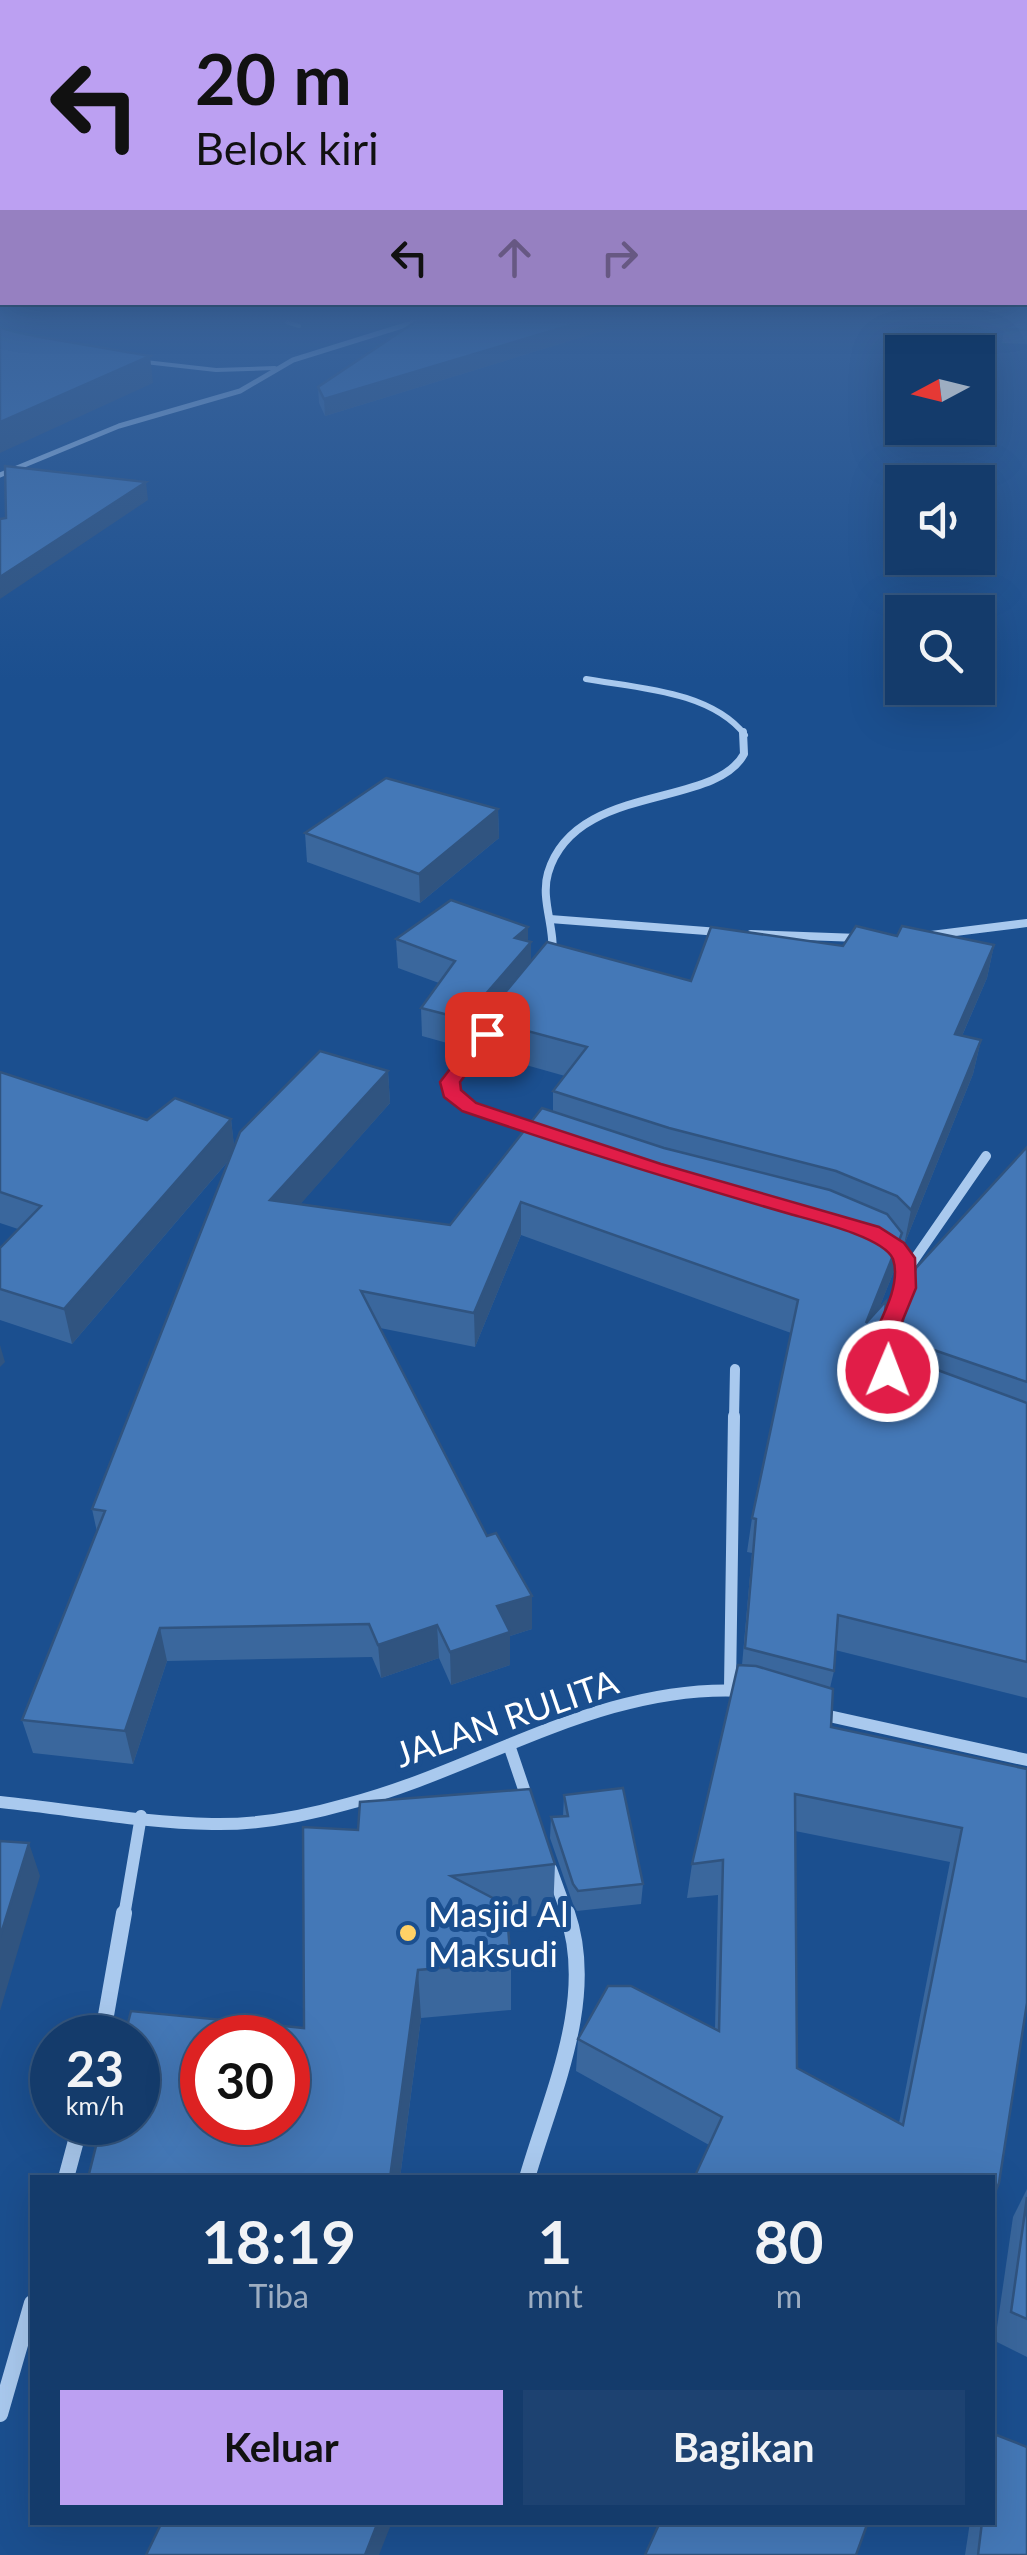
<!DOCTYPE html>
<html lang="id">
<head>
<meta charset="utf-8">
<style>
	:root { --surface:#143b6b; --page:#1d4271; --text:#f1f3f6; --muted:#9dadc1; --line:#33557e; --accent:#bca0f2 }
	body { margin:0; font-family:Lato,sans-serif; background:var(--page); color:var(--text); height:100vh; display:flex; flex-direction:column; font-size:38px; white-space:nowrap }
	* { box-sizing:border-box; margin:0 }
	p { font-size:32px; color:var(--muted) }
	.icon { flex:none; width:55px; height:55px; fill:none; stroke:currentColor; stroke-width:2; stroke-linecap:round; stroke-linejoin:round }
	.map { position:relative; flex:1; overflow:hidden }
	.panel { position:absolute; left:30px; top:2175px; width:965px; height:350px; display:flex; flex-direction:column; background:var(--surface); border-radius:0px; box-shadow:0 10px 40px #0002,0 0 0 2px var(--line) }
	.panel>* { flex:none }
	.top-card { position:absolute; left:0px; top:0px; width:1028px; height:305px; box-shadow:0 10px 40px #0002,0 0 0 2px var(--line); background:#bca0f2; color:#111; overflow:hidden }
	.needle { width:65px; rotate:263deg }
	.controls { position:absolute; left:885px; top:335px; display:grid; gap:20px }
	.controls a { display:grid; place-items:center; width:110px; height:110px; border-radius:0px; background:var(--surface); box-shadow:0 10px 40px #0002,0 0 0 2px var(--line); font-size:50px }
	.speed { position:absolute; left:30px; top:2015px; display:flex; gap:20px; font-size:50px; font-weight:700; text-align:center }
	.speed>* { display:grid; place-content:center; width:130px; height:130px; border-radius:50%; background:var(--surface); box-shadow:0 10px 40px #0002,0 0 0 2px var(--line); line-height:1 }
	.speed small { font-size:25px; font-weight:400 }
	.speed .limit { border:15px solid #d22; background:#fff; color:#111 }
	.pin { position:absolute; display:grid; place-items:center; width:85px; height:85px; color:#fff; margin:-42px; border-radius:20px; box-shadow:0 5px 15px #0006 }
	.me { position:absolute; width:110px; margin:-55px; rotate:1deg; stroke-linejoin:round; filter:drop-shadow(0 0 8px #0008) }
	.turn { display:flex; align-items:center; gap:35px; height:210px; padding:0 30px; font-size:45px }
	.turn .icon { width:130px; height:130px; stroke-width:2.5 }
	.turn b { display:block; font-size:70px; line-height:85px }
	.lanes { display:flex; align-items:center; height:95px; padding:0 30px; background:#0003; justify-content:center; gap:50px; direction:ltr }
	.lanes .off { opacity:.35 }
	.eta { display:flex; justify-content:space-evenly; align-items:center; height:170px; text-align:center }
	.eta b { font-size:60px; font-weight:700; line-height:70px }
	.button { display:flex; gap:20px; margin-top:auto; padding:20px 30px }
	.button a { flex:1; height:115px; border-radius:0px; background:var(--accent); color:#111; font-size:40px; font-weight:700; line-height:115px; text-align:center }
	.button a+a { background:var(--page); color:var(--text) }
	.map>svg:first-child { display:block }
</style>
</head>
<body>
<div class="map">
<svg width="1027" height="2555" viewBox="0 0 1027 2555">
	<rect width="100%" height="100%" fill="#1b4f8f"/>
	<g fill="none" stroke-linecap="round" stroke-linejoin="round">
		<g stroke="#a9c9ee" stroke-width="4">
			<polyline points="287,322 299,326"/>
			<polyline points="145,362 216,370 275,368"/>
		</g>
		<polyline stroke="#a9c9ee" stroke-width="5" points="0,475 119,426 240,391 293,360 415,322"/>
		<path stroke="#a9c9ee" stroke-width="6" d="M586,679C637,688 711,691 745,735"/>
		<g stroke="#a9c9ee" stroke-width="8">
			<polyline points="550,919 719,932"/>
			<polyline points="751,934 859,938"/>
			<polyline points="931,935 1027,923"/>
			<path d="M552,957C556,929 540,900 548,873C575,782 715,809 744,754L743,732"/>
		</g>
		<g stroke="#a9c9ee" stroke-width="10">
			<polyline points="489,1031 458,1066 451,1092 469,1107 539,1130"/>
			<polyline points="905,1273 986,1156"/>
			<polyline points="881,1344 904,1288 904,1258 892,1245"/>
			<polyline points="734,1419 735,1369"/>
		</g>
		<g stroke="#a9c9ee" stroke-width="12">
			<polyline points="730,1688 734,1416"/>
			<polyline points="820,1714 1027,1760"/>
			<polyline points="509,1745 528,1801"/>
			<path d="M0,1802C70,1809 142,1823 212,1824C256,1825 305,1816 347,1804C482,1769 602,1682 746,1691"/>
			<polyline points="551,1869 568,1916"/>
			<polyline points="124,1916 141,1816"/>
		</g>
		<g stroke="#a9c9ee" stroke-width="16">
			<polyline points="102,2038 124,1913"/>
			<polyline points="66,2178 81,2122"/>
			<path d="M527,2178C551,2095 597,1999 567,1913"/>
			<polyline points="0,2414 32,2303"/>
		</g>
	</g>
	<g fill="#3a679d" fill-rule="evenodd">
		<polygon points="958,322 1027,322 1027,344 1002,343 1004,329"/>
		<polygon points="605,330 325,416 319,403 318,387"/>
		<polygon points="498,809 499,838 420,903 307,862 305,833"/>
		<path d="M528,927V942H531V961L691,981L843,946L897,936L994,945L987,978L962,1036L981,1040L973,1074L904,1245L901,1242L896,1266L879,1308L890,1345L896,1348V1340L903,1307L1027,1147V1698L835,1650L834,1671L830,1688L831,1727L1027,1769L999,2183L709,2145L576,2071L578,2039L715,2029L718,1895L687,1898L692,1864L742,1665L752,1553L747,1552L752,1518L791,1333L521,1235L475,1347L380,1328L532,1629L510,1636V1665L451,1685L439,1658L381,1678L372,1657L167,1661L133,1764L33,1753L22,1720L97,1532L92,1509L230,1159L72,1344L0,1320V1248L18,1229L0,1223V1072L147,1120L231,1119L234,1147L388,1071L390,1103L300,1204L450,1225L553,1112V1091L565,1076L483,1053V1027L465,1048L422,1036L421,1008L439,983L398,968L396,939ZM795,1831L950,1862L899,2123L797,2068Z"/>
		<polygon points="564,1795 643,1884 641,1904 577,1911 573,1904 550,1838 551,1817 563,1816"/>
		<polygon points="358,1830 555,1864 553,1914 508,1919 511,1962 511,2010 421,2018 400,2178 88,2178 304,2028"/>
		<polygon points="1027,2189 1027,2357 995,2341 1013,2217"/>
		<polygon points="994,2434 1027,2555 965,2555 970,2522 992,2522 992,2437"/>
	</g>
	<g fill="#305480">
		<polygon points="581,322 605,322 605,330 325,416 324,399"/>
		<polygon points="150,356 153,383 0,453 0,422"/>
		<polygon points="146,482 148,500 0,599 0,577"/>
		<polygon points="498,809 499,838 420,903 419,874"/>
		<polygon points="528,927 528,946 531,942 531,970 483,1019 483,1027 465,1048 464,1019 515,938"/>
		<polygon points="994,945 987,978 948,1068 955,1034"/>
		<polygon points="981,1040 973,1074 904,1245 911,1210"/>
		<polygon points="388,1071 390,1103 274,1234 270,1200"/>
		<polygon points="231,1119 235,1153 72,1344 64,1309"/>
		<polygon points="521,1202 521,1235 475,1347 474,1313"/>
		<polygon points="902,1233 896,1266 860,1356 866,1323"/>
		<polygon points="0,1345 5,1362 0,1367"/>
		<polygon points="532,1596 532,1629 510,1636 510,1665 451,1685 450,1652 497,1606"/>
		<polygon points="437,1625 439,1658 381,1678 378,1645"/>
		<polygon points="160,1628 167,1661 133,1764 125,1731"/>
		<polygon points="29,1843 40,1876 0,2011 0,1937"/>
		<polygon points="418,1970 421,2018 400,2178 390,2178"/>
		<polygon points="378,2522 392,2522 379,2555 365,2555"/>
	</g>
	<g fill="#4478b7" stroke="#305480" stroke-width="2.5" fill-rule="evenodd">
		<polygon points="415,322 581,322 324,399 318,387"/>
		<polygon points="1017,322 1027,322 1027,330 1004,329"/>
		<polygon points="0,328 34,336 150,356 0,422"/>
		<polygon points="5,466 146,482 0,577 0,519 6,518"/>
		<polygon points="386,778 498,809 419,874 305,833"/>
		<polygon points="451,900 528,927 515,938 531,942 464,1019 421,1008 455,961 396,939"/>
		<polygon points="856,926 897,936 902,926 994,945 955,1034 981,1040 911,1210 897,1196 836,1171 669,1128 553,1091 587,1047 483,1019 547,942 691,981 711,927 843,946"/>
		<polygon points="320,1051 388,1071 270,1200 450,1225 542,1108 664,1148 830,1190 887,1214 902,1233 866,1323 886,1301 884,1322 890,1345 924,1365 1027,1403 1027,1662 838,1615 834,1671 745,1648 756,1519 752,1518 798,1300 521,1202 474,1313 361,1291 487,1536 496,1533 532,1596 497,1606 510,1632 450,1652 437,1625 378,1645 369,1624 160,1628 125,1731 22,1720 105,1511 92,1509 240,1132"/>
		<polygon points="0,1072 147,1120 175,1098 231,1119 64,1309 0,1289 0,1248 41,1206 0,1192"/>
		<polygon points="1027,1147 1027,1382 931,1349 903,1332 903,1307 916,1268"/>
		<path d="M738,1665L756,1666L833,1689L831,1727L1027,1769V2003L999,2183L992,2200V2178H694L722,2117L578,2039L608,1986H631L719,2031L723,1860L692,1864ZM795,1794L962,1828L903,2125L797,2068Z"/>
		<polygon points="623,1788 643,1884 578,1891 573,1884 551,1817 568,1816 564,1795"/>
		<path d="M530,1789L555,1864L451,1876L506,1905L511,1962L418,1970L390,2178H88L102,2122H138V2038H124L131,2011L304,2028L303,1827L358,1830L360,1802ZM202,2038H288V2122H202Z"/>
		<polygon points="0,1841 29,1843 0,1937"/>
		<polygon points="1027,2197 1027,2319 1011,2312"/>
		<polygon points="994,2434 1027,2447 1027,2555 978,2555 982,2522 992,2522 992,2448"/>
		<polygon points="162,2522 378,2522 365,2555 146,2555"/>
		<polygon points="660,2522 868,2522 856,2555 645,2555"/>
	</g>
	<linearGradient id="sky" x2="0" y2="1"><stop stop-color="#0f2b4f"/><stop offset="0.47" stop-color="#39639b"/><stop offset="1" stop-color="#39639b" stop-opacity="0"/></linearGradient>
	<rect width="1027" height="680" fill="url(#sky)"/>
	<path fill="#e11d48" stroke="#92132f" stroke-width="2.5" d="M487,1028L496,1034L460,1082L461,1090L476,1103L661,1164L879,1227L904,1243L915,1258L916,1288L892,1346L900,1371L897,1377H879L869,1346C879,1322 902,1286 893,1259C884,1237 811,1220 790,1214C679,1182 571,1148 462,1111L444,1097L440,1082L480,1030Z"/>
	<circle fill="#ffd166" stroke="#1b4f8f" stroke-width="4" cx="408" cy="1933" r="10"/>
	<g text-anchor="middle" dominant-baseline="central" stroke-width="10" stroke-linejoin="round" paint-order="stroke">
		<g font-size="35" fill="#fff" stroke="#1b4f8f">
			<text transform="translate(506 1717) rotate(-19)">JALAN RULITA</text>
		</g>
		<g font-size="35" fill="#fff" stroke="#1b4f8f" text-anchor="start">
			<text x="428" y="1913">Masjid Al<tspan x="428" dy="40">Maksudi</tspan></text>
		</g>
	</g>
</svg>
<div class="controls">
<a><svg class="needle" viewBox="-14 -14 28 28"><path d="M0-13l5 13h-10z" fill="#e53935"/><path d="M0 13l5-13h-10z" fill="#9dadc1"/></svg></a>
<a><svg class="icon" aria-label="sound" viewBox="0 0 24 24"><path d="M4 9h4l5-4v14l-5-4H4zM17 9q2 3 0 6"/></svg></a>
<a><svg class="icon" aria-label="search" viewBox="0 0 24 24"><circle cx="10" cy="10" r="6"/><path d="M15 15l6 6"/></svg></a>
</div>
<div class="speed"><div>23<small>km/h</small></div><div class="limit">30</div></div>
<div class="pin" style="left:487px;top:1034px;background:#d93025"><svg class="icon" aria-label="arrive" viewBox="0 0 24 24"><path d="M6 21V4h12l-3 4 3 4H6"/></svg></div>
<svg class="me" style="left:888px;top:1371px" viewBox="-20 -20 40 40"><circle r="17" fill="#e11d48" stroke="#fff" stroke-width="3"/><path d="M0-11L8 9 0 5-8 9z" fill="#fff"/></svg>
<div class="top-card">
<div class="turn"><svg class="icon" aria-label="left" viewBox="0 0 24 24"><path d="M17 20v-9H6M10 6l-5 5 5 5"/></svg><div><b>20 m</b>Belok kiri</div></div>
<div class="lanes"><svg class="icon" aria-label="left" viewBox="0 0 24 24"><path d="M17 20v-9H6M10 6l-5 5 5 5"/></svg><svg class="icon off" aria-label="ahead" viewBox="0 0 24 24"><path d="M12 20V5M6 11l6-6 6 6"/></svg><svg class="icon off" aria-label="right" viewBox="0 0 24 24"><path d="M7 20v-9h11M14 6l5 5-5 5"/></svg></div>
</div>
<section class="panel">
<div class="eta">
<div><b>18:19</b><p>Tiba</p></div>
<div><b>1</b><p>mnt</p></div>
<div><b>80</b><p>m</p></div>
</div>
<div class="button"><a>Keluar</a><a>Bagikan</a></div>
</section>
</div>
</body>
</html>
